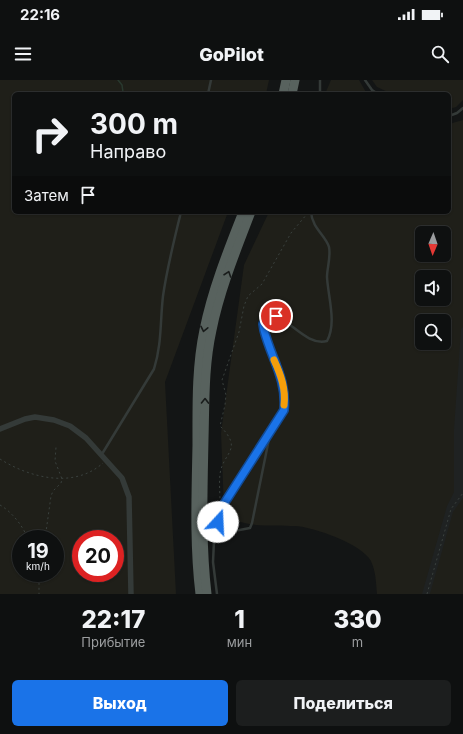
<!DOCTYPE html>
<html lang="ru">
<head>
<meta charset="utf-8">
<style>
	:root { --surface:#0e1010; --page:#1c1e1e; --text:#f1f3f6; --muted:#9b9d9f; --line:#2e3030; --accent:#1a73e8 }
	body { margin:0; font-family:Inter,sans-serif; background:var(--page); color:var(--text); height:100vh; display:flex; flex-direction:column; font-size:15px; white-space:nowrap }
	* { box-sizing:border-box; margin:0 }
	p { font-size:13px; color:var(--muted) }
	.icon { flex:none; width:22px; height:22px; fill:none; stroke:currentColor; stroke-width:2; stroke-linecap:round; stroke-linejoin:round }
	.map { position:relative; height:514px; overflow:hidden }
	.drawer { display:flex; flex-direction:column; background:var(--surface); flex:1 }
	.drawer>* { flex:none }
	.banner { position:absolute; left:12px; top:12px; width:439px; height:122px; border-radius:6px; box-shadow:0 1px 3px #0004,0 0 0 1px var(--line); background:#0e1010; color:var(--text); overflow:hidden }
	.needle { width:26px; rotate:182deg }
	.controls { position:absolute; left:415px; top:146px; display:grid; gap:8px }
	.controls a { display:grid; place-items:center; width:36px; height:36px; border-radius:6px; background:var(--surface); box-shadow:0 1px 3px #0004,0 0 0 1px var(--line); font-size:20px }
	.speed { position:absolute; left:12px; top:450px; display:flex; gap:8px; font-size:20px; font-weight:700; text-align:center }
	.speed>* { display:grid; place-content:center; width:52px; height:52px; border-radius:50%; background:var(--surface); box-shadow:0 1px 3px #0004,0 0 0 1px var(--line); line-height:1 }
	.speed small { font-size:10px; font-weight:400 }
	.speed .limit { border:6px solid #d22; background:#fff; color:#111 }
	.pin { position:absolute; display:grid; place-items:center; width:34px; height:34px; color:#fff; margin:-17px; border:2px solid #fff; border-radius:50%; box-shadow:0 1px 4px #0007 }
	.me { position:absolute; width:44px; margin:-22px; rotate:20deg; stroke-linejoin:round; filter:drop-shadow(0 0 3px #0008) }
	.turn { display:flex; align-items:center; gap:14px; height:84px; padding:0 12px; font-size:18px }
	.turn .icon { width:52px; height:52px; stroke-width:2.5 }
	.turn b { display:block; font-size:28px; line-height:34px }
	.then { display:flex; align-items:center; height:38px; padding:0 12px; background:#0003; gap:8px; font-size:15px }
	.eta { display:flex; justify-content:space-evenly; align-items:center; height:68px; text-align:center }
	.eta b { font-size:24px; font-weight:800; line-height:28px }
	.primary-button { display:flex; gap:8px; margin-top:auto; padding:8px 12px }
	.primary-button a { flex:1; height:46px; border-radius:6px; background:var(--accent); color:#fff; font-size:16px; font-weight:800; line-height:46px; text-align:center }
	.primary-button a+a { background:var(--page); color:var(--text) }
	.status { display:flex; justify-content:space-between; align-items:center; height:28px; padding:0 20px; background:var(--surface); direction:ltr }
	.status svg { height:11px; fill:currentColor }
	header { display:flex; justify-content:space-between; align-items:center; height:52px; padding:0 12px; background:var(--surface); font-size:18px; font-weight:800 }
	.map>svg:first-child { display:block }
</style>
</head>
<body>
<div class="status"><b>22:16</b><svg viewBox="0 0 49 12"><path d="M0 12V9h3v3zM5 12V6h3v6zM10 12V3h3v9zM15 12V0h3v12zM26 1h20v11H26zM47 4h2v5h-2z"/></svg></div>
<header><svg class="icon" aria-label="menu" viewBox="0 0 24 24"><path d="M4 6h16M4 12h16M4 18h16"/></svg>GoPilot<svg class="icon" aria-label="search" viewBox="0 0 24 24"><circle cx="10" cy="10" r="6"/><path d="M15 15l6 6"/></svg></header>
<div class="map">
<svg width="463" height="514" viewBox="0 0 463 514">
	<rect width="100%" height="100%" fill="#131515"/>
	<polygon fill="#1f2222" points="463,226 463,514 401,514 457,250"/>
	<g fill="#1f1f19" fill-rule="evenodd">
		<path d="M0,0H269L266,14H14V132H228L165,302L176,514H0ZM21,459H55V493H21ZM81,459H115V493H81Z"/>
		<polygon points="331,0 359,0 367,14 325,14"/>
		<polygon points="372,0 463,0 463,20 456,27 449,29 449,14 392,14 377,7"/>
		<path d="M463,40V247L461,249L454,349V412L447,426L422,514H377C376,503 376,492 371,481C362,464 314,447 295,446C278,445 247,448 232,438C229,435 227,431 224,429L221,353L244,185L269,132H449V44ZM422,153H444V175H422ZM422,197H444V219H422ZM422,241H444V263H422Z"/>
		<polygon points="463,418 463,514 430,514 453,432"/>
	</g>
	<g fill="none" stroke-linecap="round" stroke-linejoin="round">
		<polyline stroke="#29392f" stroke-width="1.5" points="118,0 122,5 123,12 128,14"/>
		<g stroke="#3a413e" stroke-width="1" stroke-dasharray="2 3" stroke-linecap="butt">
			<path d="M0,379C30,398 74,409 103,383"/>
			<path d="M220,423C220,414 219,403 220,394C223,372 244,370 220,346L225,325L226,315L222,300L239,252L244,226L248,216L262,204L291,153L307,134"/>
			<path d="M0,425C12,432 23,446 28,459"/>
			<polyline points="45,459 51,416 53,411 61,403 62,399 55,381 56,367"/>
			<polyline points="37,493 39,501 39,514"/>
			<polyline points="427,514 451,429 463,413"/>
		</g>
		<g stroke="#343a38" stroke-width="2.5">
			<polyline points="320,0 320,14"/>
			<polyline points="365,0 372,10 378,14"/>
			<polyline points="208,14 211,0"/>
			<polyline points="449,36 457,33 463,28"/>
			<path d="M102,374L154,289C162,263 160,242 163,216C167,188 174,160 181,132"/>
			<polyline points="215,461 229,452 250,448 252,443 270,354"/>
			<path d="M217,514L213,482L214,461L220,430L284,330C285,319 285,309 282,298C277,283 260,257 264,241C280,222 302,268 327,261C337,243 328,217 327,197C327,188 331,177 329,167C326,156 312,148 311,132"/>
		</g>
		<polyline stroke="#343a38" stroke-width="5.5" points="0,349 25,339 35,337 54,340 70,346 86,358 122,398 129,417 131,514"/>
		<g stroke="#58625e" stroke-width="9">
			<polyline points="283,14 286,0"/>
			<polyline points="292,14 295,0"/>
			<path d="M200,514C194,465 196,415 197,365C197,327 196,288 204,250C212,210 228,170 243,132"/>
			<path d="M207,514C201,463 203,410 204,359C205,323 204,286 212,250C220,210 236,171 251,132"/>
		</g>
	</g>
	<defs><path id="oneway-chevron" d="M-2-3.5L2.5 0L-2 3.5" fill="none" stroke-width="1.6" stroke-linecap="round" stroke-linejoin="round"/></defs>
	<g stroke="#191c1b">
		<use href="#oneway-chevron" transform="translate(228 194) rotate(-71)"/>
		<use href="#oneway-chevron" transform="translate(204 249) rotate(102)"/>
		<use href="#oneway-chevron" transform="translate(205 321) rotate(-89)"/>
	</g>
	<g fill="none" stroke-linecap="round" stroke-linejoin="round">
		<defs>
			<path id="route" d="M218,442L220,430L284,330C287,299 271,278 264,250L263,244L267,238L276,236"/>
		</defs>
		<use href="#route" stroke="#114b97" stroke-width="10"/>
		<use href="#route" stroke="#1a73e8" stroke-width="7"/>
		<path stroke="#f59e0b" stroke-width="7" d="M274,280C281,295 286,309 284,325"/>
	</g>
</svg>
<div class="controls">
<a><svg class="needle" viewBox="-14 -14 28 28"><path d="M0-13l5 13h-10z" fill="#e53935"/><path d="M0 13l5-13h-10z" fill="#9b9d9f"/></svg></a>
<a><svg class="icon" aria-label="sound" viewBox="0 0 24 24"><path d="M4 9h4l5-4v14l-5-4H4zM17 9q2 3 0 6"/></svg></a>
<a><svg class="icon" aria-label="search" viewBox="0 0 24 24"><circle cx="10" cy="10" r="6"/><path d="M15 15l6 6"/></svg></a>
</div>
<div class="speed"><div>19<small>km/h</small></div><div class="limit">20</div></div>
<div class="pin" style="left:276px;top:236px;background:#d93025"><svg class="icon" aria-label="arrive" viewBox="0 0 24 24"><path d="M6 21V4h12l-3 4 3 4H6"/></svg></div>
<svg class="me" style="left:218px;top:442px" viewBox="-20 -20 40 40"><circle r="19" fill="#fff"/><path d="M0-13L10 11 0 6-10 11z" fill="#1a73e8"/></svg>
<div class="banner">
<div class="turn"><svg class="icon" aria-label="right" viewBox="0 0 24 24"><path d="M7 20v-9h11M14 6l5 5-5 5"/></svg><div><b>300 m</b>Направо</div></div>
<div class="then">Затем<svg class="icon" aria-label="arrive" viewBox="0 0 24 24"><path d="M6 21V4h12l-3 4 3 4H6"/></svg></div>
</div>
</div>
<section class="drawer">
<div class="eta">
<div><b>22:17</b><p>Прибытие</p></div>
<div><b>1</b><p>мин</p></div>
<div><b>330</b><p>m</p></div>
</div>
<div class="primary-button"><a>Выход</a><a>Поделиться</a></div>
</section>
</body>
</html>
